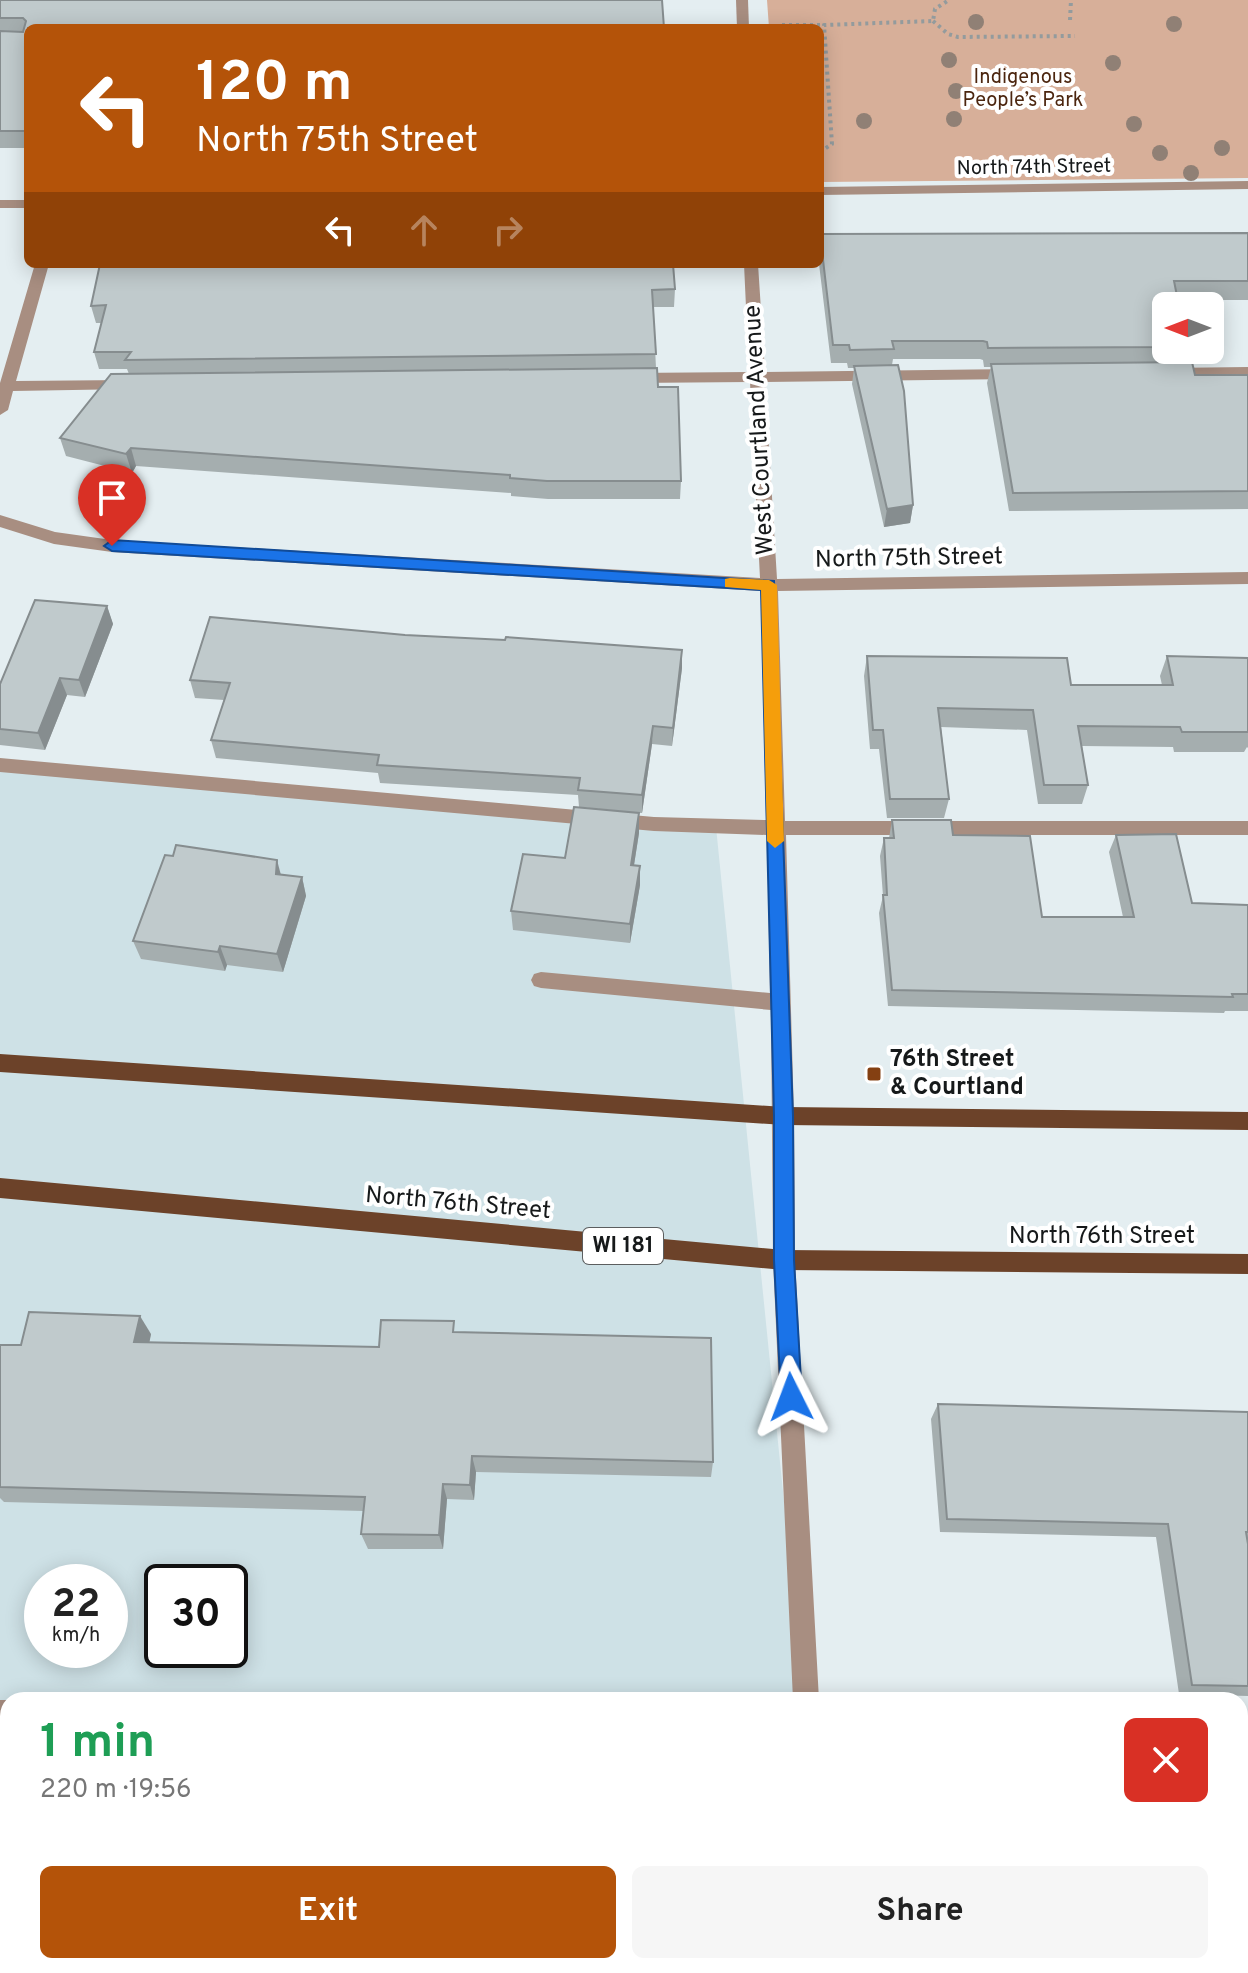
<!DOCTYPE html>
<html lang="en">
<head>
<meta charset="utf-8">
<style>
	:root { --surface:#fff; --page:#f6f6f6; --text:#222; --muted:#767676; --accent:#b45309 }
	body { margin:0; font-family:Overpass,sans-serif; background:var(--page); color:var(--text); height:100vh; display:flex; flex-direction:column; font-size:30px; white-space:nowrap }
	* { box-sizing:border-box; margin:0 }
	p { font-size:26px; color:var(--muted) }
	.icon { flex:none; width:44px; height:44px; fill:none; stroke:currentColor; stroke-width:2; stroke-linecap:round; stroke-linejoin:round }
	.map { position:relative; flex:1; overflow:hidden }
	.side { position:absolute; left:0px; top:1692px; width:1248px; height:282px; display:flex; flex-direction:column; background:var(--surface); border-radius:24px 24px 0 0; box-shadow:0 4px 20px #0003 }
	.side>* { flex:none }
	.top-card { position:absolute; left:24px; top:24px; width:800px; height:244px; border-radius:12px; box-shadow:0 4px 20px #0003; background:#b45309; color:#fff; overflow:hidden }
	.needle { width:52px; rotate:270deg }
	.controls { position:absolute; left:1152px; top:292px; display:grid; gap:16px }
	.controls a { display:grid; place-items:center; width:72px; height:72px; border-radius:12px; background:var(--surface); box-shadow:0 4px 20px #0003; font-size:40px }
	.speed { position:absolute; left:24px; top:1564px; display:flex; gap:16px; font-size:40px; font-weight:700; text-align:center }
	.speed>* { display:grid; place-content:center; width:104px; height:104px; border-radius:50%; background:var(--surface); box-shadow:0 4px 20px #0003; line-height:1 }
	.speed small { font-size:20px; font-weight:400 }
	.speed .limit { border:4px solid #111; border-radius:12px; background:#fff; color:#111 }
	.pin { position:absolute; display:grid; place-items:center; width:68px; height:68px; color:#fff; margin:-82px -34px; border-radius:50% 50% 50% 0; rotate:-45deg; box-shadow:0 0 8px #0007 }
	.pin .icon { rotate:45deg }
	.me { position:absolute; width:88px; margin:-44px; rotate:357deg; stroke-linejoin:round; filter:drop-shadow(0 0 6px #0008) }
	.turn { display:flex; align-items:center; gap:28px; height:168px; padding:0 40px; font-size:36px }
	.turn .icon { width:104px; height:104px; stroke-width:2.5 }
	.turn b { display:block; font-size:56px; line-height:68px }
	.lanes { display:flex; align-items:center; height:76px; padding:0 40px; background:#0003; justify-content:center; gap:40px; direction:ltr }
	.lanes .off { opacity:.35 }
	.round { display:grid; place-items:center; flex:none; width:84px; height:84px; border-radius:12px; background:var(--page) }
	.overview { display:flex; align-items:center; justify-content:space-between; height:136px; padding:0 40px }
	h1 { font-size:48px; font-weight:700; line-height:60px; color:#1e9e55 }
	.button { display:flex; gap:16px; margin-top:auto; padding:16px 40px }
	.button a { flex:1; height:92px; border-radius:12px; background:var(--accent); color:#fff; font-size:32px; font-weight:700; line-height:92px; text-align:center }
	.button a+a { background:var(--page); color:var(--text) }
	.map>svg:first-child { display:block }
</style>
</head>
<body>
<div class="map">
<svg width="1248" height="1973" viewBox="0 0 1248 1973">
	<rect width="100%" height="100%" fill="#e4eef1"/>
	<path fill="#cee1e6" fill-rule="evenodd" d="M0,769L716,827L804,1700H8L0,1713ZM42,1582H110V1650H42ZM162,1582H230V1650H162Z"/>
	<polygon fill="#d7af99" points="767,0 1248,0 1248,178 820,182 820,28 769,28"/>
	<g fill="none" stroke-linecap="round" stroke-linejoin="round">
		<g stroke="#939b9d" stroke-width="4" stroke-dasharray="3 4" stroke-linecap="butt">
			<polyline points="1070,20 1071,0"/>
			<polyline points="933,21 948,34 958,37 1075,36"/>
			<polyline points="782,25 824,25"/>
			<polyline points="820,152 832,144 824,25 933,21 935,9 949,0"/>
		</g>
		<g fill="#a88e81" fill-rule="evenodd">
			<polygon points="736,0 748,0 749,28 737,28"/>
			<polygon points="1248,181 1248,189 820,195 820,187"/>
			<rect x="0" y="200" width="28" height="8"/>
			<polygon points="35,264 49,264 16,381 127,380 132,381 132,389 13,391 8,410 0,415 0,383"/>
			<polygon points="744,264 758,264 765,372 1015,369 1023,374 1015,379 765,382 777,579 1248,572 1248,584 778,591 785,821 1248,821 1248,835 786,835 794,1116 795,1260 819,1700 793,1700 773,1260 771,1010 541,988 534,986 531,980 534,974 541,972 770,993 767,835 654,831 0,772 0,758 654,817 766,820 761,591 112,552 54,544 0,527 0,515 55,532 112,540 760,578 750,382 631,383 623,378 631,373 749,372"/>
			<polygon points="1248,367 1248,377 1167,378 1159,373 1167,368"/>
			<rect x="0" y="1700" width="8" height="26"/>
			<rect x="1240" y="1725" width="8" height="26"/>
			<polygon points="805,1966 833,1966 834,1973 806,1973"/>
		</g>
		<g fill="#6c4229" fill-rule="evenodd">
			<polygon points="0,1054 784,1107 1248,1112 1248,1130 784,1125 0,1072"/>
			<polygon points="0,1178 784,1250 1248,1254 1248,1274 784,1270 0,1198"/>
		</g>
	</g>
	<g fill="#908075">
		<circle cx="976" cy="22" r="8"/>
		<circle cx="1174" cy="24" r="8"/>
		<circle cx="949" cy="60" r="8"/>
		<circle cx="1113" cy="63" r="8"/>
		<circle cx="956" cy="91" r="8"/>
		<circle cx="954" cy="119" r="8"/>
		<circle cx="864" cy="121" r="8"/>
		<circle cx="1134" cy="124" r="8"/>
		<circle cx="1222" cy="148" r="8"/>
		<circle cx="1160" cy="153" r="8"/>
		<circle cx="1191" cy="173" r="8"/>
	</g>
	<g fill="#a5aeaf">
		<polygon points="0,0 662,0 28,28 28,148 0,148"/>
		<polygon points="1248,233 1248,300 1178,300 1166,306 1166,350 1187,350 1183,362 1195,375 1248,375 1248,509 1009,511 987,383 991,367 984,367 983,360 980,359 893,359 892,365 913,505 910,523 884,527 852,384 854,368 848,368 847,363 831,363 819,264 820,264 820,234"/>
		<polygon points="675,289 674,307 653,307 656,368 658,387 681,481 680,499 548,499 511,496 511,493 136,466 132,473 66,456 60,438 129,374 127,369 99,369 94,352 101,323 96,323 91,306"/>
		<polygon points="107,606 113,624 85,697 67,695 45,750 0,745 0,684"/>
		<polygon points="405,635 682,650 682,668 672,746 652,744 642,813 579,807 578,795 380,783 378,773 216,758 211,740 224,700 195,698 190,680"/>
		<polygon points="867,656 1071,685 1162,685 1160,676 1167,656 1248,658 1248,748 1247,747 1244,752 1174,752 1173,747 1082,746 1088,785 1082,804 1038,804 1027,730 941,727 949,799 944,818 887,818 879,749 870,749 864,676"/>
		<polygon points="639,813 639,833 634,865 640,885 630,943 513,930 511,911 565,858"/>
		<polygon points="892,820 953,835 1042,917 1123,917 1109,852 1116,835 1192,903 1248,905 1248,1011 1225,1011 1224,1013 888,1006 879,913 883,896 880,856 884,838 889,838"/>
		<polygon points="281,875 302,877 306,896 283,972 227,965 225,971 141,959 133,941"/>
		<polygon points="456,1332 713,1462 711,1477 476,1472 474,1500 447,1499 443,1549 368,1549 361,1534 364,1511 4,1502 0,1498 0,1345 21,1345 151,1334 149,1342 379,1347"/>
		<polygon points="938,1404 1248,1412 1248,1539 1247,1539 1248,1544 1248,1696 1179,1694 1156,1537 940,1532 931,1419"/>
		<polygon points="0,1755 8,1755 8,1856 0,1855"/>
		<polygon points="1212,1966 1240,1966 1248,1973 1112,1973 1111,1971 1121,1968 1213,1969"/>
	</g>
	<g fill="#868d8f">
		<polygon points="131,448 136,466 132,473 126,454"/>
		<polygon points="913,505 910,523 884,527 887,509"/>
		<polygon points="107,606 113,624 85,697 79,680"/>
		<polygon points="682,650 682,668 672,746 673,728"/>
		<polygon points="60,678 67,695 45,750 38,733"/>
		<polygon points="653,726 652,744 642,813 642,795"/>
		<polygon points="639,813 639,833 631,884 631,865"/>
		<polygon points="277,860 282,879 276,874"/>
		<polygon points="640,866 640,885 630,943 630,924"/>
		<polygon points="302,877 306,896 283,972 277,954"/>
		<polygon points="220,946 227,965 225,971 218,952"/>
		<polygon points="140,1316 151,1334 146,1360 134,1342"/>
		<polygon points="472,1456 476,1472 474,1500 470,1485"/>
		<polygon points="443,1484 447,1499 443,1549 439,1535"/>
		<polygon points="158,1966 168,1966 167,1973 157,1973"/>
	</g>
	<g fill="#c0cacc" stroke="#868d8f" stroke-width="2">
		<polygon points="0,0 662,0 664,28 28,28 28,131 0,131 0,31 23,32 26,21 23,18 0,18"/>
		<polygon points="1248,233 1248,281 1174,281 1179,306 1166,306 1166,347 988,348 987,342 983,341 892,341 894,349 850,350 849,345 833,345 820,234"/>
		<polygon points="100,264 673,264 675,289 652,290 656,354 125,360 131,352 94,352 106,305 91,306"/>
		<polygon points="1192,362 1195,375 1248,375 1248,491 1013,493 991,364"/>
		<polygon points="898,365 904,391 913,505 887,509 854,366"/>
		<polygon points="657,368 658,387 678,387 681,481 547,481 510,478 510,475 131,448 126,454 60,438 111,374"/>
		<polygon points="35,600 107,606 79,680 60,678 38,733 0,729 0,684"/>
		<polygon points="210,617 405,635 505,640 506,637 682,650 673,728 653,726 642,795 578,790 580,778 377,765 379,755 211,740 230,683 190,680"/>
		<polygon points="867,656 1067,658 1071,685 1173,685 1167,656 1248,658 1248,732 1182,732 1180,727 1078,726 1088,785 1044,785 1033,710 938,708 949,799 890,799 883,730 873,730"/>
		<polygon points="574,807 639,813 631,865 640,866 630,924 511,911 523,854 565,858"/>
		<polygon points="892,820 951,820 953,835 1030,836 1042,917 1134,917 1116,835 1176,834 1192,903 1248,905 1248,994 1232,994 1233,997 892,990 883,895 887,895 884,838 894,838"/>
		<polygon points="176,845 277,860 276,874 302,877 277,954 220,946 218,952 133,941 165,855 173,856"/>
		<polygon points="29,1312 140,1316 134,1342 379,1347 381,1320 454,1321 453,1332 711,1338 713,1462 472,1456 470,1485 443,1484 439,1535 361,1534 365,1497 0,1487 0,1345 21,1345"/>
		<polygon points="938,1404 1248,1412 1248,1532 1246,1532 1248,1544 1248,1686 1192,1685 1168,1524 947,1519"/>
		<polygon points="0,1755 8,1755 8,1851 0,1850"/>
		<polygon points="1240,1787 1248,1787 1248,1973 1122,1973 1121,1968 1225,1970 1225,1966 1240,1966"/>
		<polygon points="0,1933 8,1933 8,1966 158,1966 157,1973 0,1973"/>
		<rect x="592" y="1966" width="110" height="7"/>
	</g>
	<polygon fill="#1a73e8" stroke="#114b97" stroke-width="2" points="112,540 774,581 793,1116 794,1260 802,1397 799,1404 791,1407 784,1404 781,1397 774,1260 774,1116 761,590 112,551 104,546"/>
	<polygon fill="#f59e0b" points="730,578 769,580 777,585 784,841 775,848 767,841 761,590 725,587 725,579"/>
	<rect fill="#844012" stroke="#fff" stroke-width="3" x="866" y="1066" width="16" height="16" rx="4"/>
	<g text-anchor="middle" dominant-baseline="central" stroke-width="8" stroke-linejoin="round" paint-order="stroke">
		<g font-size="20" fill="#4c260f" stroke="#fff">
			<text x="1023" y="78">Indigenous<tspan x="1023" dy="23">People’s Park</tspan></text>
		</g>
		<g font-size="20" fill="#16191a" stroke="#fff">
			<text transform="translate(1034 168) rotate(-1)">North 74th Street</text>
		</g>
		<rect fill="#fff" stroke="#5c5e5f" stroke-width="2" x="583" y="1228" width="80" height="36" rx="6"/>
		<g font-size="22" font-weight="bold" fill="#16191a">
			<text x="623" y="1246">WI 181</text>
		</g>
		<g font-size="24" fill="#16191a" stroke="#fff">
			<text transform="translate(760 430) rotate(-93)">West Courtland Avenue</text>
			<text transform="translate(909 559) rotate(-1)">North 75th Street</text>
			<text transform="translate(458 1204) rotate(5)">North 76th Street</text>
			<text x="1102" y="1237">North 76th Street</text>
		</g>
		<g font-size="24" font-weight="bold" fill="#16191a" stroke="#fff" text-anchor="start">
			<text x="890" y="1060">76th Street<tspan x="890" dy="28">&amp; Courtland</tspan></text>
		</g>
	</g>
</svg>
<div class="controls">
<a><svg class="needle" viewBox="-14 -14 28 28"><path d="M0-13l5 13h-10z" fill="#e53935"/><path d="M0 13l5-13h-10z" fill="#767676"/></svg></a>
</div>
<div class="speed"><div>22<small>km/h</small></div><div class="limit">30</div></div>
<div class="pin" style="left:112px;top:546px;background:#d93025"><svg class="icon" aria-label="arrive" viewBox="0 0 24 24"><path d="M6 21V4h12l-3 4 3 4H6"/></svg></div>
<svg class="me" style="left:791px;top:1397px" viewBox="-20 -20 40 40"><path d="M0-17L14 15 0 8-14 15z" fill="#1a73e8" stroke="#fff" stroke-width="4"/></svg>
<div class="top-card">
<div class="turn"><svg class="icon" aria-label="left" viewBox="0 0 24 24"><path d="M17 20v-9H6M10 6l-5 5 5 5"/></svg><div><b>120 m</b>North 75th Street</div></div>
<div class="lanes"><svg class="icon" aria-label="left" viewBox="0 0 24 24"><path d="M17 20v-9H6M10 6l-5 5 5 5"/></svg><svg class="icon off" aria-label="ahead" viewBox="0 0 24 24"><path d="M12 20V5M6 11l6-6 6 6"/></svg><svg class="icon off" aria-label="right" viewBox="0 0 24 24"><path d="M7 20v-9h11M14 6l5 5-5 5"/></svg></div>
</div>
<section class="side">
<div class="overview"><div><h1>1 min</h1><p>220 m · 19:56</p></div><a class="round" style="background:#d93025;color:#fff"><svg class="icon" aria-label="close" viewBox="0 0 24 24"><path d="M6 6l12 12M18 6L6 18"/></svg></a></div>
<div class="button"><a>Exit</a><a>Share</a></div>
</section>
</div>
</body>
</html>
